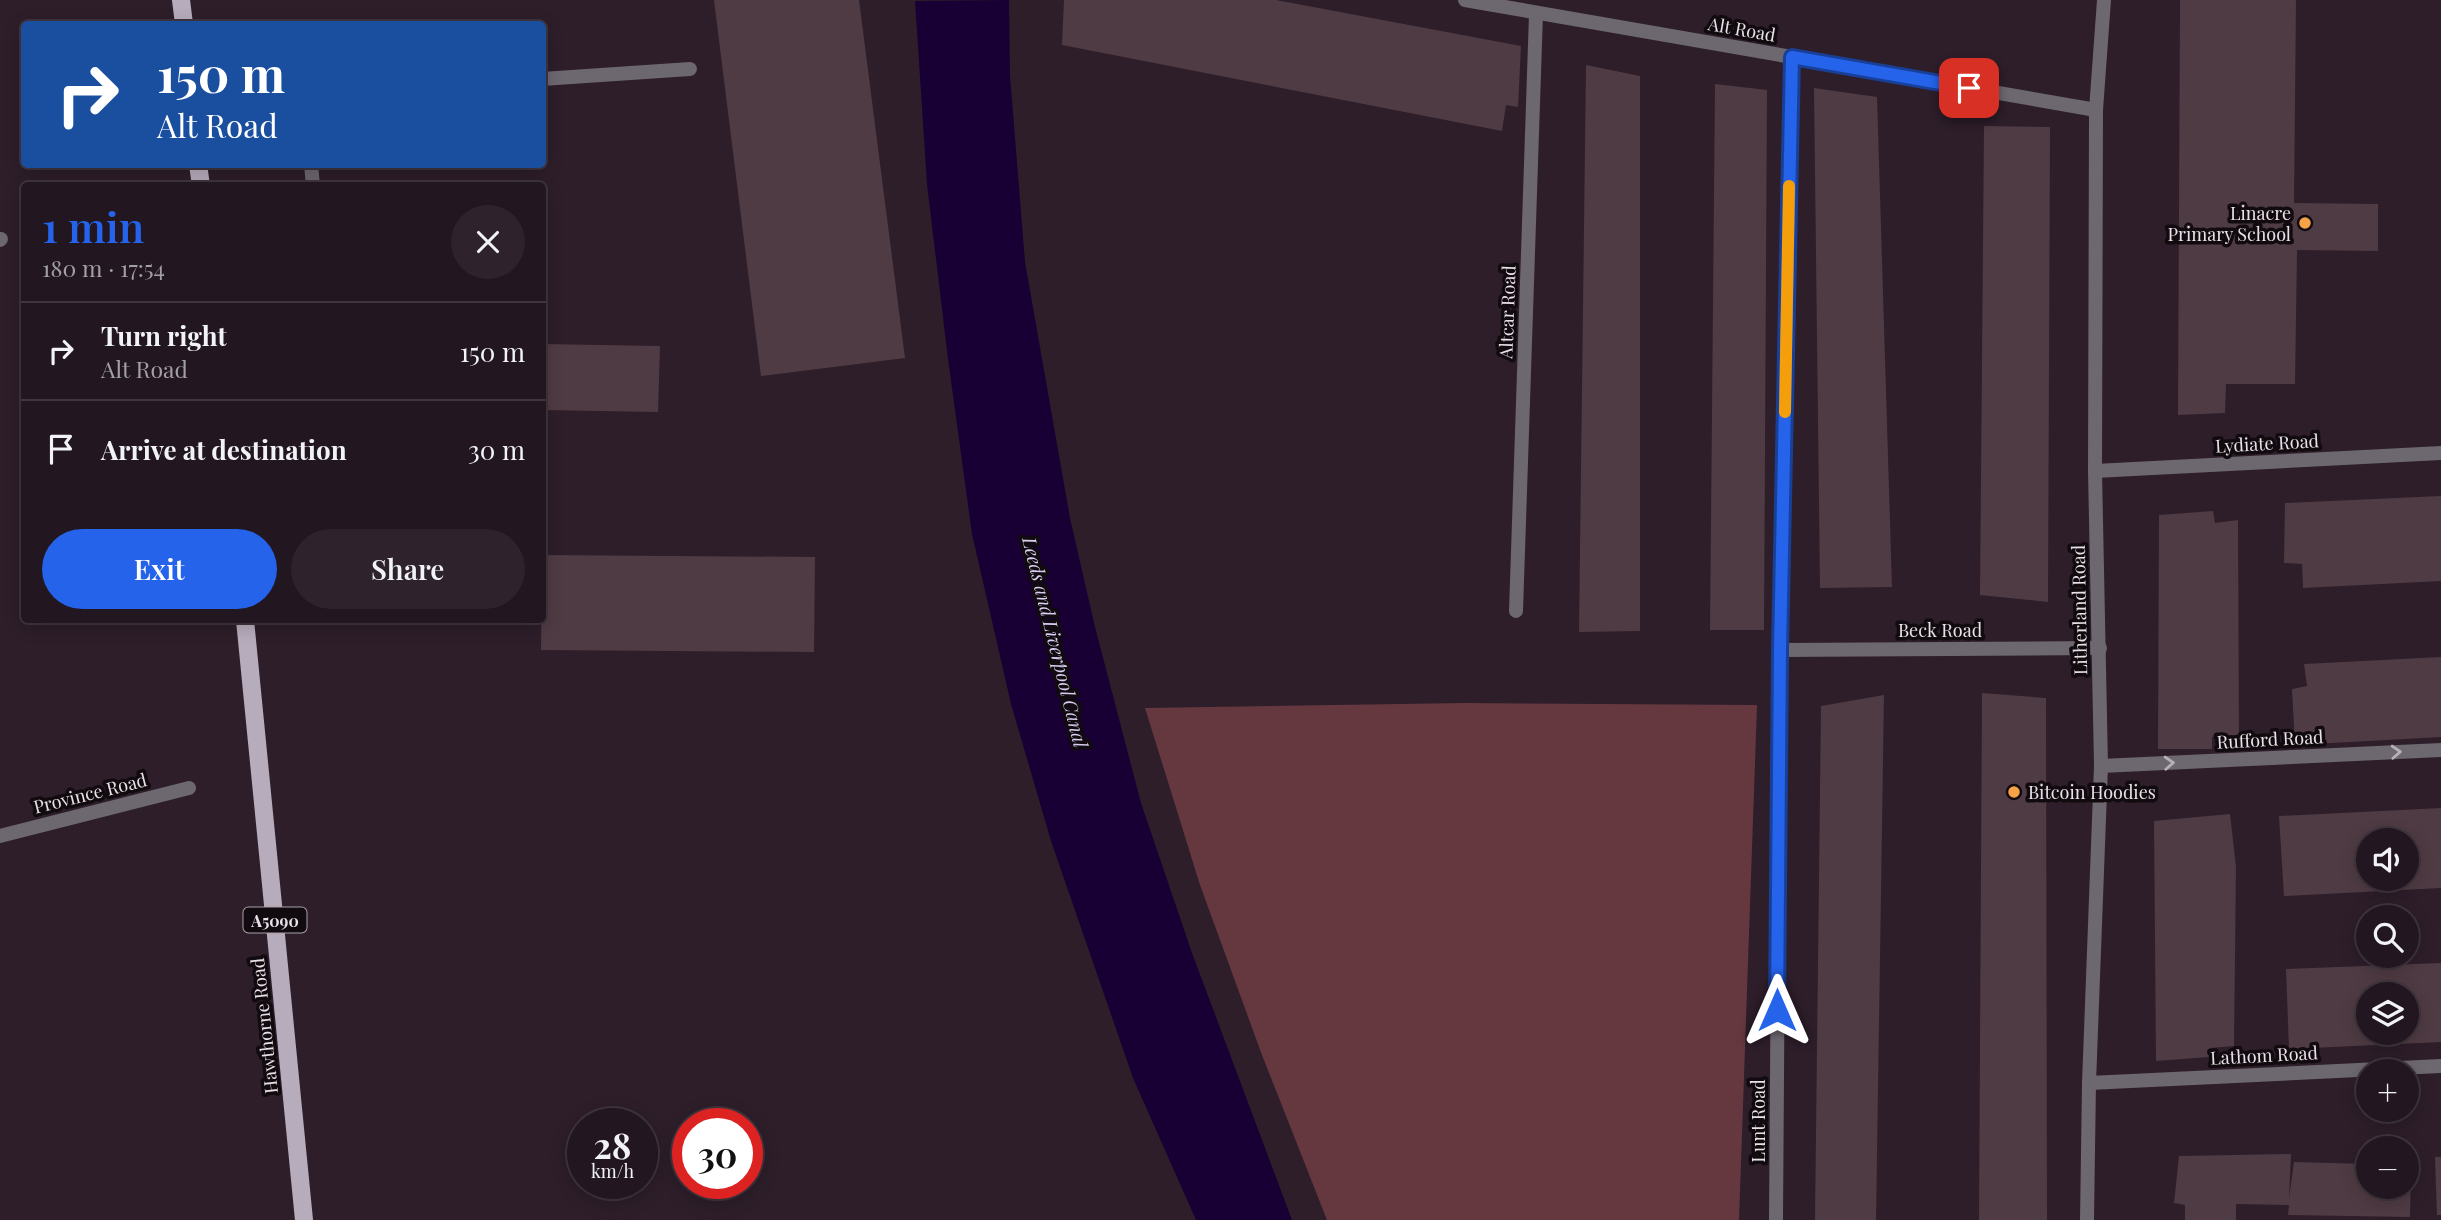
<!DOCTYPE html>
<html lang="en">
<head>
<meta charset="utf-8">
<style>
	:root { --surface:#221620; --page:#2e232d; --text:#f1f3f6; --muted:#a29fa5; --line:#3f353e; --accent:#2563eb }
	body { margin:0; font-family:"Playfair Display",serif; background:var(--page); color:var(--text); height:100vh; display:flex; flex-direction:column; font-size:26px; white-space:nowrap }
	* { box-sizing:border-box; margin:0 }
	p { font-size:23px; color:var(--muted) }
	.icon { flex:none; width:38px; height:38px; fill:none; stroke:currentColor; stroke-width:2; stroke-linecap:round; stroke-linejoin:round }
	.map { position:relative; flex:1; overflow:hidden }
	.panel { position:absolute; left:21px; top:182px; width:525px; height:441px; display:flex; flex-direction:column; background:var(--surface); border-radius:7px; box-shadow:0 4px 18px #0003,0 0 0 2px var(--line) }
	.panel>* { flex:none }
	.banner { position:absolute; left:21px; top:21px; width:525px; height:147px; border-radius:7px; box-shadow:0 4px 18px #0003,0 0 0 2px var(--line); background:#1a4fa0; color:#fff; overflow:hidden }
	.buttons { position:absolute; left:2356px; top:828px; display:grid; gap:14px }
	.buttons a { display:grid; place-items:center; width:63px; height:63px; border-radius:50%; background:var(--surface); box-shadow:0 4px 18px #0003,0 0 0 2px var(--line); font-size:35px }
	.speed { position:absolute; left:567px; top:1108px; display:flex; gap:14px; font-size:35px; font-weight:700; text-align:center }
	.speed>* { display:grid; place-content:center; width:91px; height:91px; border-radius:50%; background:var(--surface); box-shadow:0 4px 18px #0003,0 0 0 2px var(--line); line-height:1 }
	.speed small { font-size:18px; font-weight:400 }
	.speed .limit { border:10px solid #d22; background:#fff; color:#111 }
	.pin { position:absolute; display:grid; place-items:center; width:60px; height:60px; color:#fff; margin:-30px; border-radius:14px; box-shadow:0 4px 10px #0006 }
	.me { position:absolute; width:77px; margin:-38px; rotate:0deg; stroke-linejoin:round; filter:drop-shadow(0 0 5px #0008) }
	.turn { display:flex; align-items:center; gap:24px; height:147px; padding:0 21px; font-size:32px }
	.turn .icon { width:91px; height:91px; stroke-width:2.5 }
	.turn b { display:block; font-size:49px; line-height:60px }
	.round { display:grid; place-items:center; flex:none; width:74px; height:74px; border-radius:37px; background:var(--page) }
	.overview { display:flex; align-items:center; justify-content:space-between; height:119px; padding:0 21px }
	h1 { font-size:42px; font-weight:600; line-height:52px; color:var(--accent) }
	.button { display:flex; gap:14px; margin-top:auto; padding:14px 21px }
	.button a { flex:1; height:80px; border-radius:42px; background:var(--accent); color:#fff; font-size:28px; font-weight:600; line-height:80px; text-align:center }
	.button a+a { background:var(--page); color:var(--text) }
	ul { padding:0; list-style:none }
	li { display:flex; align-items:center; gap:21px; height:98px; padding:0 21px; border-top:2px solid var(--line) }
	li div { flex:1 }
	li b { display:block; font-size:26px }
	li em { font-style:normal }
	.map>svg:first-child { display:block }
</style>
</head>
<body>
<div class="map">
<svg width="2441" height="1220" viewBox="0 0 2441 1220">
	<rect width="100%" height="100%" fill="#2d1e2a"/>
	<polygon fill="#65383f" points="1464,703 1757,705 1739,1220 1327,1220 1262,1055 1200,885 1145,708"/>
	<polygon fill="#180034" points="1009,0 1010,75 1025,262 1070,518 1095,627 1141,803 1192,953 1292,1220 1196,1220 1133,1078 1051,841 1011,704 972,534 948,359 927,184 915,1"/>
	<g fill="#4f3b43" fill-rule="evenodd">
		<polygon points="714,0 859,0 905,358 761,376"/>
		<polygon points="1064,0 1276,0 1521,46 1518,107 1506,105 1502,131 1062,45"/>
		<polygon points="2180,0 2296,0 2294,203 2378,204 2378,251 2297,250 2295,384 2226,384 2225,413 2178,415"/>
		<polygon points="1586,65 1640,76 1640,631 1579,632"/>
		<polygon points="1715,84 1767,90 1764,630 1710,630"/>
		<polygon points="1814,88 1877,97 1892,587 1820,588"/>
		<polygon points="1984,126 2050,127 2048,602 1980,595"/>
		<polygon points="542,344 660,346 658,412 542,410"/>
		<polygon points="2441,496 2441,581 2303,588 2302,564 2284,563 2285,503"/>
		<polygon points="2213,511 2215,523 2238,520 2239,740 2212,737 2212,749 2158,749 2159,515"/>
		<polygon points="542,555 815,557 814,652 541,650"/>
		<polygon points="2441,657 2441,737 2295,745 2292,689 2307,686 2304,664"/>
		<polygon points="1982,693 2046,698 2047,1220 1979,1220"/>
		<polygon points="1884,695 1876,1220 1815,1220 1821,706"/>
		<path d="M2441,808V888L2284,896L2279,816ZM2368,840H2406V878H2368Z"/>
		<polygon points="2230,814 2236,867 2234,1046 2210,1048 2209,1057 2156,1061 2154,821"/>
		<path d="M2441,963V1042L2289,1049L2286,969ZM2368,994H2406V1032H2368Z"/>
		<polygon points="2291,1154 2289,1198 2294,1162 2368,1164 2368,1186 2406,1186 2406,1165 2411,1165 2410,1217 2288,1215 2289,1205 2236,1204 2236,1220 2185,1220 2185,1205 2174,1203 2179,1156"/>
		<polygon points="2435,1157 2441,1157 2441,1215 2437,1215"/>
	</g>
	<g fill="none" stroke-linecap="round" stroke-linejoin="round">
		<g stroke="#6d676f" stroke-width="14">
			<polyline points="542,79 690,69"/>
			<polyline points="311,164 313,186"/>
		</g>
		<g stroke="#6d676f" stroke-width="14">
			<polyline points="1465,0 2096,110"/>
			<polyline points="0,240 1,239"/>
			<polyline points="2095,471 2441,453"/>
			<polyline points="1516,611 1536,14"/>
			<polyline points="1780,650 2100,648"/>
			<polyline points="2101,766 2441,750"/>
			<polyline points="0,836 189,788"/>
			<polyline points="2089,1083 2441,1066"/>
			<polyline points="1776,1220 1780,650 1792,57"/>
			<polyline points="2087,1220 2089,1083 2101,766 2095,471 2096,110 2104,0"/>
		</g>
		<g stroke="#b7acbc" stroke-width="18">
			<polyline points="181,0 184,24"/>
			<polyline points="198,164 201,186"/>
			<polyline points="245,620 304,1220"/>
		</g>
	</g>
	<defs><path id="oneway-chevron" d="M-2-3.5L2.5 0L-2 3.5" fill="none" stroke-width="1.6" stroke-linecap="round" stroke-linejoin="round" transform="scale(1.75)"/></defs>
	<g stroke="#b8b0b8">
		<use href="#oneway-chevron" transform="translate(2396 752) rotate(-3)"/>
		<use href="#oneway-chevron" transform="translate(2169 763) rotate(-3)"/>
	</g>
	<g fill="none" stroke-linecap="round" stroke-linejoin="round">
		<defs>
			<polyline id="route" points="1777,1010 1780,650 1792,57 1969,88"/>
		</defs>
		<use href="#route" stroke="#184099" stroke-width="18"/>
		<use href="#route" stroke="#2563eb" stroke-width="12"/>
		<polyline stroke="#f59e0b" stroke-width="12" points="1785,412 1789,186"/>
	</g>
	<g fill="#f6a247" stroke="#110b10" stroke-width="2.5">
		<circle cx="2305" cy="223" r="7"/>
		<circle cx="2014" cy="792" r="7"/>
	</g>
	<g text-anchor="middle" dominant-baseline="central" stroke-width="7" stroke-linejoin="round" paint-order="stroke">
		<rect fill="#110b10" stroke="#a9a0a7" stroke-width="2" x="243.5" y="907.5" width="63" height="25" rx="5"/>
		<g font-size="16" font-weight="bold" fill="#eae0e8">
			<text x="275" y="920">A5090</text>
		</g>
		<g font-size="18" fill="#eae0e8" stroke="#110b10">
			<text transform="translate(1742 29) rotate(10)">Alt Road</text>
			<text transform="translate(1507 312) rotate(-88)">Altcar Road</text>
			<text transform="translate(2267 443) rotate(-3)">Lydiate Road</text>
			<text transform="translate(2079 610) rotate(-91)">Litherland Road</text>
			<text x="1940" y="630">Beck Road</text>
			<text transform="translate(2270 739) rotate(-3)">Rufford Road</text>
			<text transform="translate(90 793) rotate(-14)">Province Road</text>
			<text transform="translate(264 1026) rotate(-96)">Hawthorne Road</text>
			<text transform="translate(2264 1055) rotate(-3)">Lathom Road</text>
			<text transform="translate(1758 1121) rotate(-90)">Lunt Road</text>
		</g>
		<g font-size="18" fill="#eae0e8" stroke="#110b10" text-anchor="end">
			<text x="2291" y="213">Linacre<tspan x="2291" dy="21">Primary School</tspan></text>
			<text x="2028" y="792" text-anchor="start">Bitcoin Hoodies</text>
		</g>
		<g font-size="19" font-style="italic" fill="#d8cef2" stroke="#110b10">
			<text transform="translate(1056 642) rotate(76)">Leeds and Liverpool Canal</text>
		</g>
	</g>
</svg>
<div class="buttons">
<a><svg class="icon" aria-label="sound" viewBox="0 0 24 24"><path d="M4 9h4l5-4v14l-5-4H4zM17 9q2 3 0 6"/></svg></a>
<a><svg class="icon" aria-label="search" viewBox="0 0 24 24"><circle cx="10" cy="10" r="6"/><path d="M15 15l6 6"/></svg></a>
<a><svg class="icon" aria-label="layers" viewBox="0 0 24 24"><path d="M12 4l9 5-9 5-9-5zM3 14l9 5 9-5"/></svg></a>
<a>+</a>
<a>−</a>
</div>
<div class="speed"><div>28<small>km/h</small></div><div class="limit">30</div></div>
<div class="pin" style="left:1969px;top:88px;background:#d93025"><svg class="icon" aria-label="arrive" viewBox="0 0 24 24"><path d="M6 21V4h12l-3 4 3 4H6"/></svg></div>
<svg class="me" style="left:1777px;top:1010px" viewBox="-20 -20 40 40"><path d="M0-17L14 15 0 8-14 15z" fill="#2563eb" stroke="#fff" stroke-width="4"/></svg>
<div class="banner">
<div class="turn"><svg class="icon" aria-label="right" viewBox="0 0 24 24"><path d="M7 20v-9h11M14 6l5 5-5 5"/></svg><div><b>150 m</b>Alt Road</div></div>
</div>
<section class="panel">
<div class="overview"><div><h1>1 min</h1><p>180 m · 17:54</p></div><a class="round"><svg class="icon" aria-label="close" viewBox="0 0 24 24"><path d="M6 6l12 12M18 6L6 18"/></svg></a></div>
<ul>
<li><svg class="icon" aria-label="right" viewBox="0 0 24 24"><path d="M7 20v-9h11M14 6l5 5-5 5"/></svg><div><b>Turn right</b><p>Alt Road</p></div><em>150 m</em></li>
<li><svg class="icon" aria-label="arrive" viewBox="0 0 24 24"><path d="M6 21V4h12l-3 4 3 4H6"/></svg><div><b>Arrive at destination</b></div><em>30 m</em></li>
</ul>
<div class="button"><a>Exit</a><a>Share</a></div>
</section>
</div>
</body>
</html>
